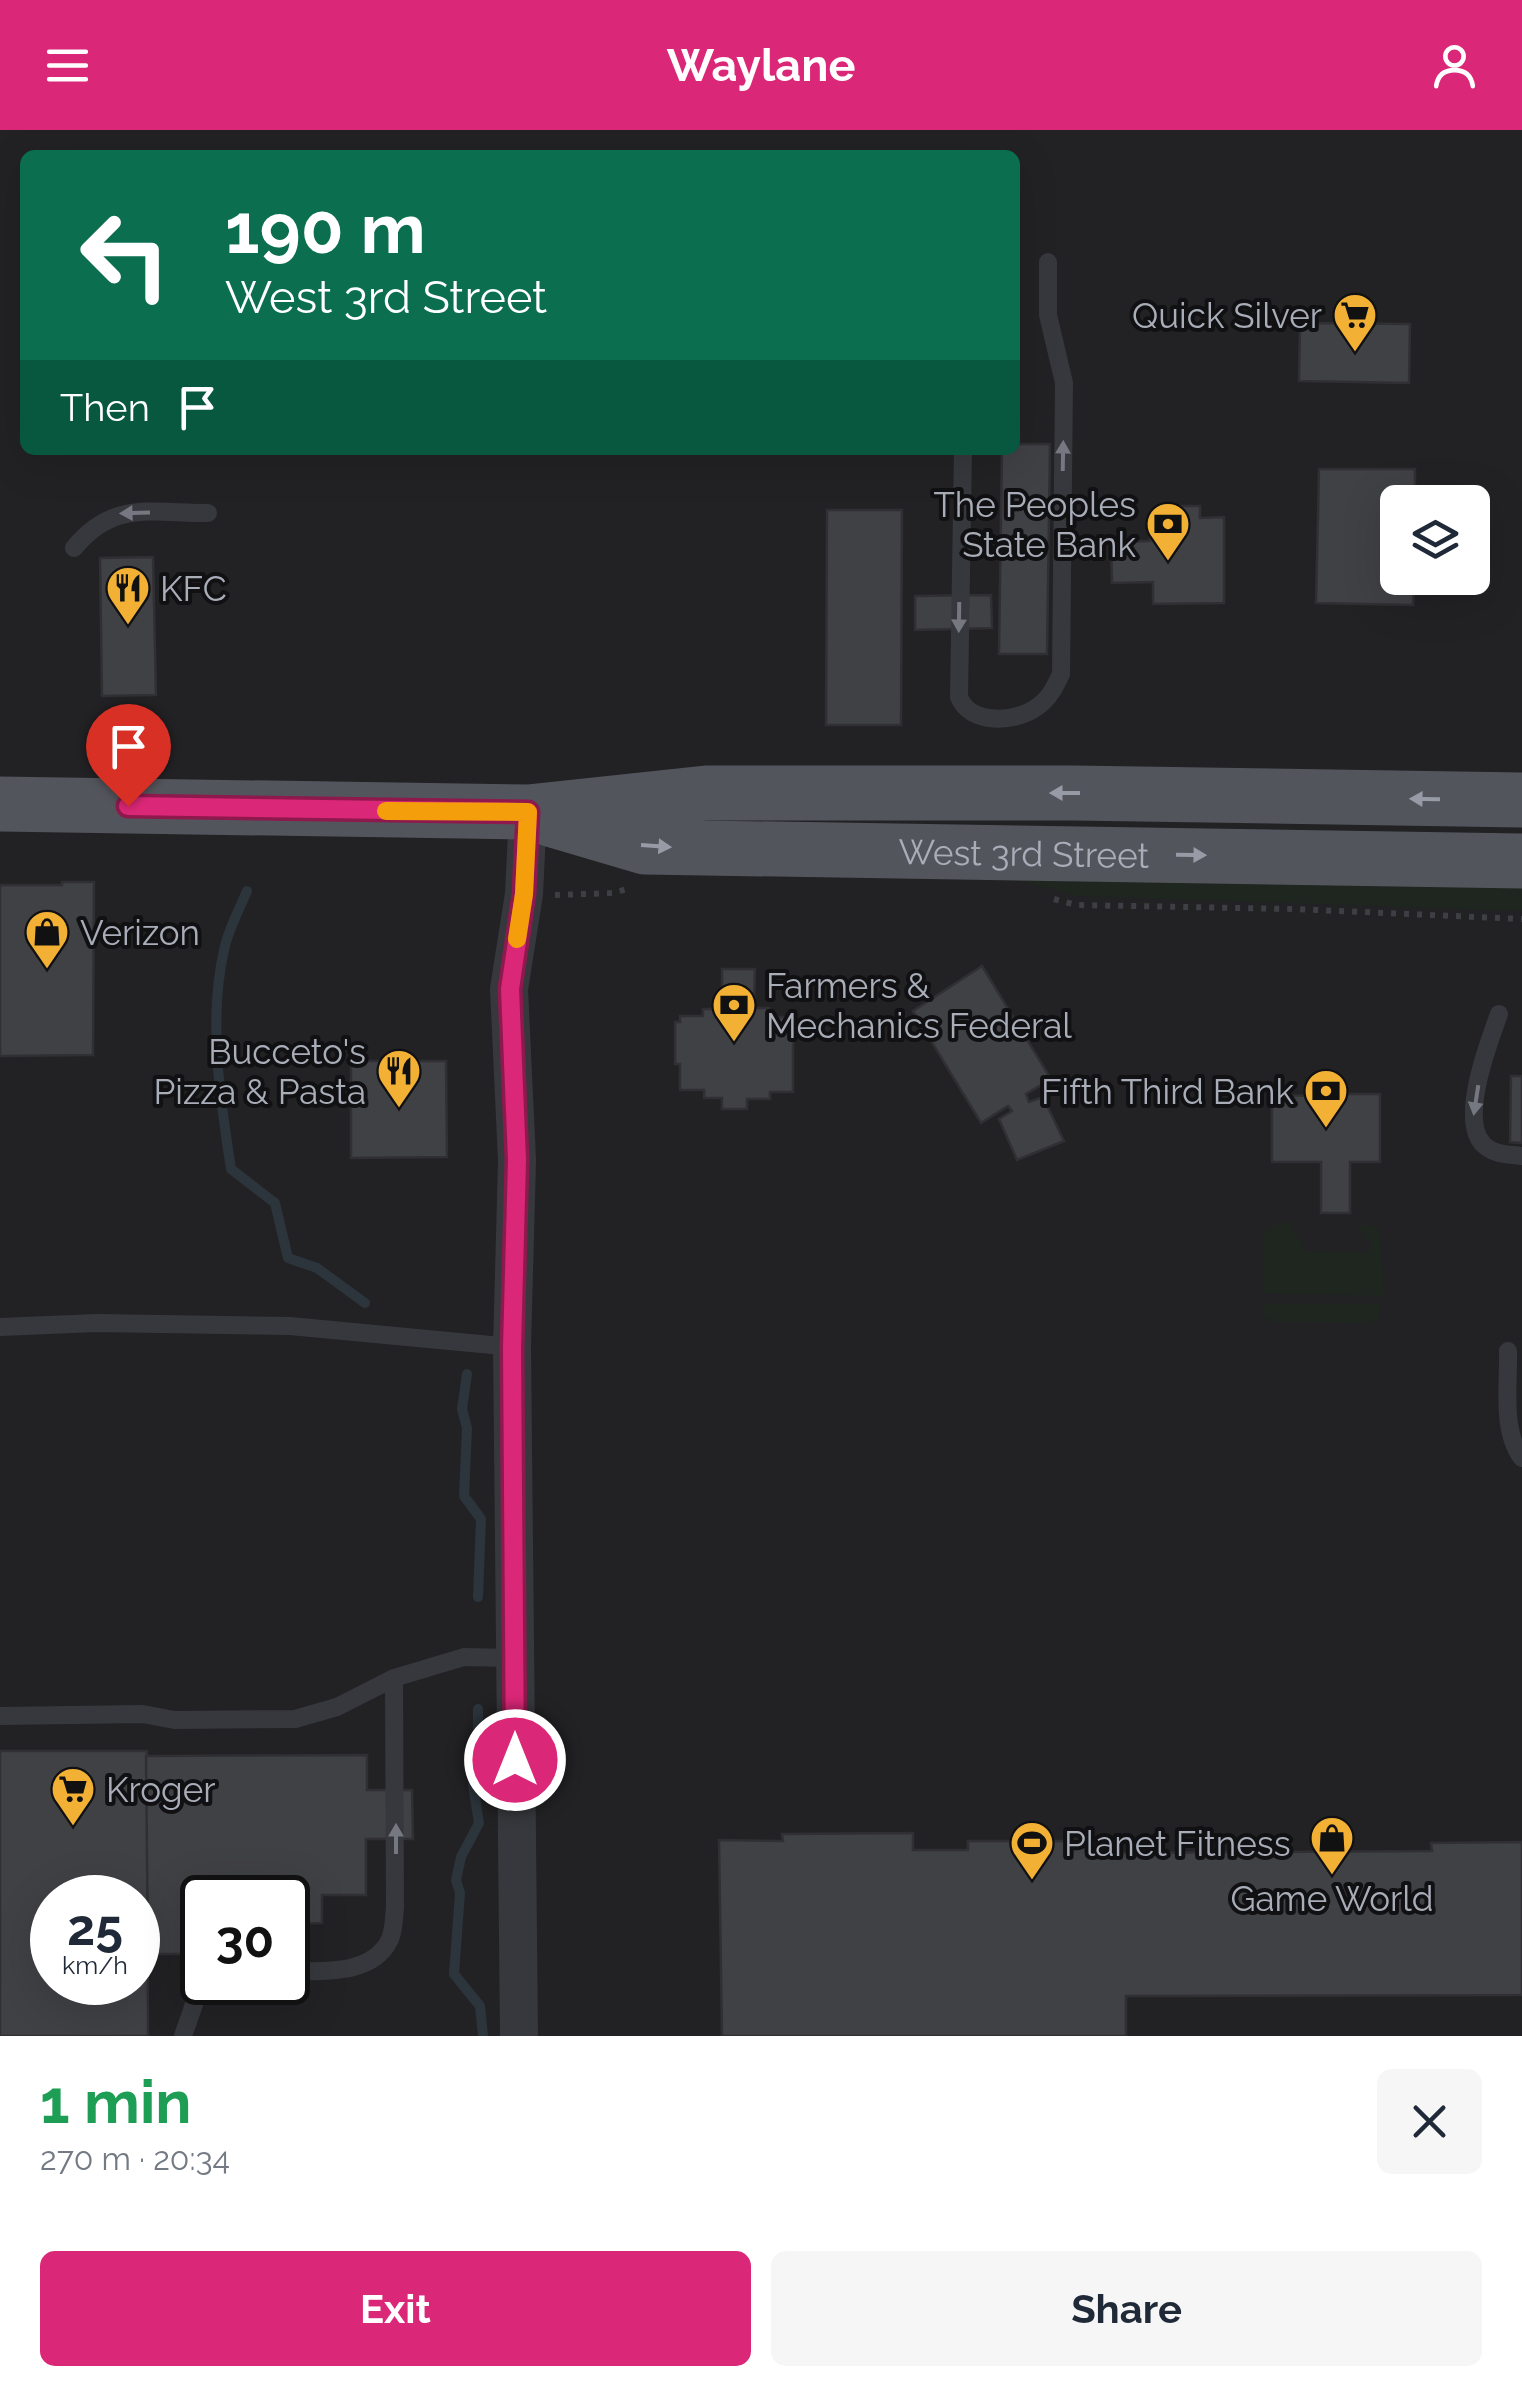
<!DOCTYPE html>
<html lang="en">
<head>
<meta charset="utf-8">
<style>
	:root { --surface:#fff; --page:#f6f6f7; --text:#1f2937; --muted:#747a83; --accent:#db2777 }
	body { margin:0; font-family:Raleway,sans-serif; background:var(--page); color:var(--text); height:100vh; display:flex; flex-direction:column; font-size:38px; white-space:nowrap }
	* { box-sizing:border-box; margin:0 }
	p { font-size:32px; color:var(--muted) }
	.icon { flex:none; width:55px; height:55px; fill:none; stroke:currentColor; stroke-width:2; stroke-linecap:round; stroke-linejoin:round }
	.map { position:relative; height:1906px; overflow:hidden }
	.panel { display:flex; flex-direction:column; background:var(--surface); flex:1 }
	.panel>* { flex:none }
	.banner { position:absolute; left:20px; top:20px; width:1000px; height:305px; border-radius:15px; box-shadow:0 10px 40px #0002; background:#0b6e4f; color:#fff; overflow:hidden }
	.controls { position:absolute; left:1380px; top:355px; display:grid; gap:20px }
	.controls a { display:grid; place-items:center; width:110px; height:110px; border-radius:15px; background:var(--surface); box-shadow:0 10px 40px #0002; font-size:50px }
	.speed { position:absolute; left:30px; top:1745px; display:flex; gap:20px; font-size:50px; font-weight:700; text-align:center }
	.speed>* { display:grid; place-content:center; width:130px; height:130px; border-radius:50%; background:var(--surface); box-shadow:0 10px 40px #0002; line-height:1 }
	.speed small { font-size:25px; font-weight:400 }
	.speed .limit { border:5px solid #111; border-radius:15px; background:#fff; color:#111 }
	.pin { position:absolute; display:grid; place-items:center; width:85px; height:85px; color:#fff; margin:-102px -42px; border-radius:50% 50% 50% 0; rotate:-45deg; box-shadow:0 0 10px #0007 }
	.pin .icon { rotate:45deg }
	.me { position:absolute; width:110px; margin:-55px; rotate:0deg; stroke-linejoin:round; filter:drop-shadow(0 0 8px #0008) }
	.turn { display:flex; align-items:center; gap:35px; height:210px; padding:0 40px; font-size:45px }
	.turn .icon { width:130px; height:130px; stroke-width:2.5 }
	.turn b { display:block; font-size:70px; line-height:85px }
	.then { display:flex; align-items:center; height:95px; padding:0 40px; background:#0003; gap:20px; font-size:38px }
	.round { display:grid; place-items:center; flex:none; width:105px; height:105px; border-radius:15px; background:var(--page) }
	.headline { display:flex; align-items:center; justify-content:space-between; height:170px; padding:0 40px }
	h1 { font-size:60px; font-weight:700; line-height:75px; color:#1e9e55 }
	.action { display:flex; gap:20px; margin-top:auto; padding:20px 40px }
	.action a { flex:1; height:115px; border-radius:15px; background:var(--accent); color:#fff; font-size:40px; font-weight:700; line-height:115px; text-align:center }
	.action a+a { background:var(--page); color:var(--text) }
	header { display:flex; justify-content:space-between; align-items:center; height:130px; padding:0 40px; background:var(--accent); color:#fff; font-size:45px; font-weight:700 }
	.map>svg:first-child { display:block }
</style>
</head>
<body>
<header><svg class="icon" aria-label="menu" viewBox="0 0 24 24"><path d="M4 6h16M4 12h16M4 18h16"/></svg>Waylane<svg class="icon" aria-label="person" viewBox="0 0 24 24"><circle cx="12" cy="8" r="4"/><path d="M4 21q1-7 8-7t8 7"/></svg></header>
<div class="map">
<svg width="1522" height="1906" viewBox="0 0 1522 1906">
	<rect width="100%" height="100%" fill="#161618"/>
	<path fill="#222225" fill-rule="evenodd" d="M0,0H1522V1906H0ZM25,25H1015V320H25ZM1398,372H1472V448H1398ZM52,1768H138V1852H52ZM202,1768H288V1852H202Z"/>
	<g fill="#1e261f">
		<polygon points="972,739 1522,754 1522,781 1078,766"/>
		<polygon points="1289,1092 1306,1121 1372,1122 1372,1116 1357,1095 1370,1095 1380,1100 1384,1166 1264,1163 1264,1103 1275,1094"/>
		<polygon points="1263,1174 1382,1174 1378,1188 1368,1193 1271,1192 1264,1186"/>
	</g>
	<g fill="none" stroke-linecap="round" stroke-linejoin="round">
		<g stroke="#2c353c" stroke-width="10">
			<path d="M247,761C239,780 228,800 224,820C208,891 220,968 231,1039L275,1073L288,1128L317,1138L365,1173"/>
			<polyline points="467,1244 462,1279 467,1298 464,1366 481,1389 478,1467"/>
			<polyline points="478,1579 478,1632 473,1655 479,1693 461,1727 456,1750 460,1763 454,1844 480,1876 483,1906"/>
		</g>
	</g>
	<g fill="#404145" stroke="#303034" stroke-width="2.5" fill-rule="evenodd">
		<polygon points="1300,193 1410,194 1409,253 1299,251"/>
		<polygon points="1015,314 1050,314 1047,524 999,524 1002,320 1015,320"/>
		<polygon points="1319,339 1415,339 1415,372 1398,372 1398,448 1414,448 1413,475 1316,473"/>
		<polygon points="1180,376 1200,376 1200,388 1224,387 1224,473 1153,474 1153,452 1112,453 1111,412 1150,411 1150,389 1179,389"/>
		<polygon points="827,380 902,380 901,595 826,595"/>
		<polygon points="153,427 156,565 102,566 100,428"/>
		<polygon points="991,465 992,498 915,500 915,466"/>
		<polygon points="62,752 94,752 93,925 0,926 0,755 62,755"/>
		<polygon points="982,836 1051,949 1026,964 1029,972 1043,967 1064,1011 1017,1030 999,989 1012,981 1008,976 981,993 913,881"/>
		<polygon points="722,839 755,839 754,878 769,878 769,887 793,887 793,962 770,962 770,969 747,969 747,979 722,979 722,968 704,968 704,960 680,960 680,934 675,934 675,892 680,892 680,886 703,886 703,879 722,879"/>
		<polygon points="351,931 446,931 447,1027 351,1028"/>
		<polygon points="1511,946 1522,946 1522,1013 1510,1012"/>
		<polygon points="1314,948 1340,948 1340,964 1380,964 1380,1032 1350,1032 1350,1083 1321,1083 1321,1032 1272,1032 1272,965 1314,966"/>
		<path d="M0,1621H147L148,1906H0ZM52,1768H138V1852H52Z"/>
		<polygon points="367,1625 367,1660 412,1660 413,1709 366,1709 366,1765 322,1765 322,1793 288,1794 288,1768 202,1768 202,1824 148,1824 146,1626"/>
		<polygon points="913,1703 913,1720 968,1720 968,1711 1101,1711 1101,1723 1432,1721 1431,1713 1522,1712 1522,1865 1126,1866 1126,1906 722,1906 719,1710 783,1711 782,1704"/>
	</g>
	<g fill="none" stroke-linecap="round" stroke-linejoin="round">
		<g stroke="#3d3f44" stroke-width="6" stroke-dasharray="5 8" stroke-linecap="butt">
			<polyline points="555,765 613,763 627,759"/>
			<polyline points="1054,769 1076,775 1294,779 1522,789"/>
		</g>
		<g stroke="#37383d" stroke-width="18">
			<path d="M963,320L959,567C970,595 1015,593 1037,577C1049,569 1055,557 1061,544L1064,253L1048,185V132"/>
			<path d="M74,418C113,370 152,383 208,383"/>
			<path d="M1499,884C1489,912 1458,991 1484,1015C1494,1025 1508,1024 1522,1026"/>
			<polyline points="0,1197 97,1193 290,1196 512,1217"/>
			<path d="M1508,1221C1509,1253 1501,1301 1522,1328"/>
			<polyline points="0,1586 143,1584 174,1590 295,1589 337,1577 394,1548 464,1527 515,1528"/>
			<path d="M288,1841C321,1841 373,1846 390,1809C394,1800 394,1787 395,1777L394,1548"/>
			<polyline points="183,1906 200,1857 207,1852"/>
		</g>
		<polyline stroke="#37383d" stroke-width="38" points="519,1906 512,1217 517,1030 509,859 524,764 528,682"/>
		<g stroke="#53555c" stroke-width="55">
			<polyline points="0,674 528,682 706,663 1074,663 1522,670"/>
			<path id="s1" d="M550,689L645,717L1522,731"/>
		</g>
	</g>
	<defs><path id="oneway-solid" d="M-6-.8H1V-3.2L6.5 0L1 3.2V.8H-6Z" transform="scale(2.5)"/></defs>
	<g fill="#757881">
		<use href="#oneway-solid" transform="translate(1063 326) rotate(-89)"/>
		<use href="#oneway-solid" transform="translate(135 383) rotate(178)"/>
		<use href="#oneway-solid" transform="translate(959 487) rotate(91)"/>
		<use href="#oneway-solid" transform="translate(1476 970) rotate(99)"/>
		<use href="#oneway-solid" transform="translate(396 1709) rotate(-90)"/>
	</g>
	<g fill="#979ba6">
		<use href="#oneway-solid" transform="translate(1065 663) rotate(-180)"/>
		<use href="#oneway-solid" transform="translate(1425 669) rotate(-179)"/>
		<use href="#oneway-solid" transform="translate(656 716) rotate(4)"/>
		<use href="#oneway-solid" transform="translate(1191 725) rotate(1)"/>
	</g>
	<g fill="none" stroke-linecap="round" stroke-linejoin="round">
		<defs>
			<polyline id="route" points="128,676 528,682 524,764 510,859 517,1030 512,1218 515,1630"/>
		</defs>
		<use href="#route" stroke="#8e194d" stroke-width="25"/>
		<use href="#route" stroke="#db2777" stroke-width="18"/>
		<polyline stroke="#f59e0b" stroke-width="18" points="386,681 528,682 524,764 517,809"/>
	</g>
	<defs>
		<symbol id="supermarket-pin" viewBox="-11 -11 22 30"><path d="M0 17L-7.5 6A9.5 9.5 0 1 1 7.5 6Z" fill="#f2b134" stroke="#111113"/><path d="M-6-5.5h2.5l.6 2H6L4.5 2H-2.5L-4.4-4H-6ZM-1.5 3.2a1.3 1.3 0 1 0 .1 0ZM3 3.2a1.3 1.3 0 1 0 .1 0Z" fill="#111"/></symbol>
		<symbol id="bank-pin" viewBox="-11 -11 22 30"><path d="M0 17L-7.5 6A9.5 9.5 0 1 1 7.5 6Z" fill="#f2b134" stroke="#111113"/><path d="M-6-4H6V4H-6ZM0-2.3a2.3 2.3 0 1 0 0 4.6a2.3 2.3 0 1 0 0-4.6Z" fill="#111"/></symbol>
		<symbol id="restaurant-pin" viewBox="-11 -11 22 30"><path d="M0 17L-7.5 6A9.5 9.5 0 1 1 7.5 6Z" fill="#f2b134" stroke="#111113"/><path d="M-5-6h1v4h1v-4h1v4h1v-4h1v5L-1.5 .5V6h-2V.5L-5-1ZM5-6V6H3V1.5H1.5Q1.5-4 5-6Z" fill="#111"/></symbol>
		<symbol id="shop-pin" viewBox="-11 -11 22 30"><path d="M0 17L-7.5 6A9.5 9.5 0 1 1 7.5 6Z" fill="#f2b134" stroke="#111113"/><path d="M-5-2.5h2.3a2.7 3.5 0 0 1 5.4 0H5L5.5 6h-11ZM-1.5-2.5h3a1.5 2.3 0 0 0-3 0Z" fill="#111"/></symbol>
		<symbol id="stadium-pin" viewBox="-11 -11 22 30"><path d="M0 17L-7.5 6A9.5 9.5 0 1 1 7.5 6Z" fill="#f2b134" stroke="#111113"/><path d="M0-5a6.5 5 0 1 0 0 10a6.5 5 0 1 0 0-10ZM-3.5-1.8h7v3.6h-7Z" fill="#111"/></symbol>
	</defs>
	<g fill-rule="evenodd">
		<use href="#supermarket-pin" x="1330" y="160" width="50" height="68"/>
		<use href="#bank-pin" x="1143" y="369" width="50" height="68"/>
		<use href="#restaurant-pin" x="103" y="433" width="50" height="68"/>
		<use href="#shop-pin" x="22" y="777" width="50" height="68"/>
		<use href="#bank-pin" x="709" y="850" width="50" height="68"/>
		<use href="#restaurant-pin" x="374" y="916" width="50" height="68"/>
		<use href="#bank-pin" x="1301" y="936" width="50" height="68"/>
		<use href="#supermarket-pin" x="48" y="1634" width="50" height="68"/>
		<use href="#shop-pin" x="1307" y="1683" width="50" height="68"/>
		<use href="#stadium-pin" x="1007" y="1688" width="50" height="68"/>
	</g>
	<g text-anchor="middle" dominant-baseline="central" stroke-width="8" stroke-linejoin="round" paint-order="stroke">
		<g font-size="35" fill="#a8adb8" stroke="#111113" text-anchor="start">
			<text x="1322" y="185" text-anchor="end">Quick Silver</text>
			<text x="1136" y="374" text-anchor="end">The Peoples<tspan x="1136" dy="40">State Bank</tspan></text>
			<text x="160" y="458">KFC</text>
			<text x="80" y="802">Verizon</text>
			<text x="766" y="855">Farmers &amp;<tspan x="766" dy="40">Mechanics Federal</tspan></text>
			<text x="366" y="921" text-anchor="end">Bucceto's<tspan x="366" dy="40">Pizza &amp; Pasta</tspan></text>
			<text x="1294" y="961" text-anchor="end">Fifth Third Bank</text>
			<text x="106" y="1659">Kroger</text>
			<text x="1064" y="1713">Planet Fitness</text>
			<text x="1332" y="1768" text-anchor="middle">Game World</text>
		</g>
		<g font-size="35" fill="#a8adb8" stroke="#111113">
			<text stroke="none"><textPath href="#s1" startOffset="478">West 3rd Street</textPath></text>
		</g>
	</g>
</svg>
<div class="controls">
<a><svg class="icon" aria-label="layers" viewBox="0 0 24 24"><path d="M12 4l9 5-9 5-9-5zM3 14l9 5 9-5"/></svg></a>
</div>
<div class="speed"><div>25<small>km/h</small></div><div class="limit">30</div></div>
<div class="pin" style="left:128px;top:676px;background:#d93025"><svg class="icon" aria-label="arrive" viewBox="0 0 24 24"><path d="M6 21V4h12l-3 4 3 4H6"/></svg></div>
<svg class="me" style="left:515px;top:1630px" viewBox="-20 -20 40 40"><circle r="17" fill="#db2777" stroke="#fff" stroke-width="3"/><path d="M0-11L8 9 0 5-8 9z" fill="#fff"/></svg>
<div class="banner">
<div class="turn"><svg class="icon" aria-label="left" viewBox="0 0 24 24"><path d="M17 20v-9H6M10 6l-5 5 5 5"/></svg><div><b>190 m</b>West 3rd Street</div></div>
<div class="then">Then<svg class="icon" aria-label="arrive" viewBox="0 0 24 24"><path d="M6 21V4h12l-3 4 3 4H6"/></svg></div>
</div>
</div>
<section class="panel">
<div class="headline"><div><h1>1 min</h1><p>270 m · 20:34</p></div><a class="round"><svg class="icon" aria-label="close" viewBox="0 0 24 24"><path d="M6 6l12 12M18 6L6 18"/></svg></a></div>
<div class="action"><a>Exit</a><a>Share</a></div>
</section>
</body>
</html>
